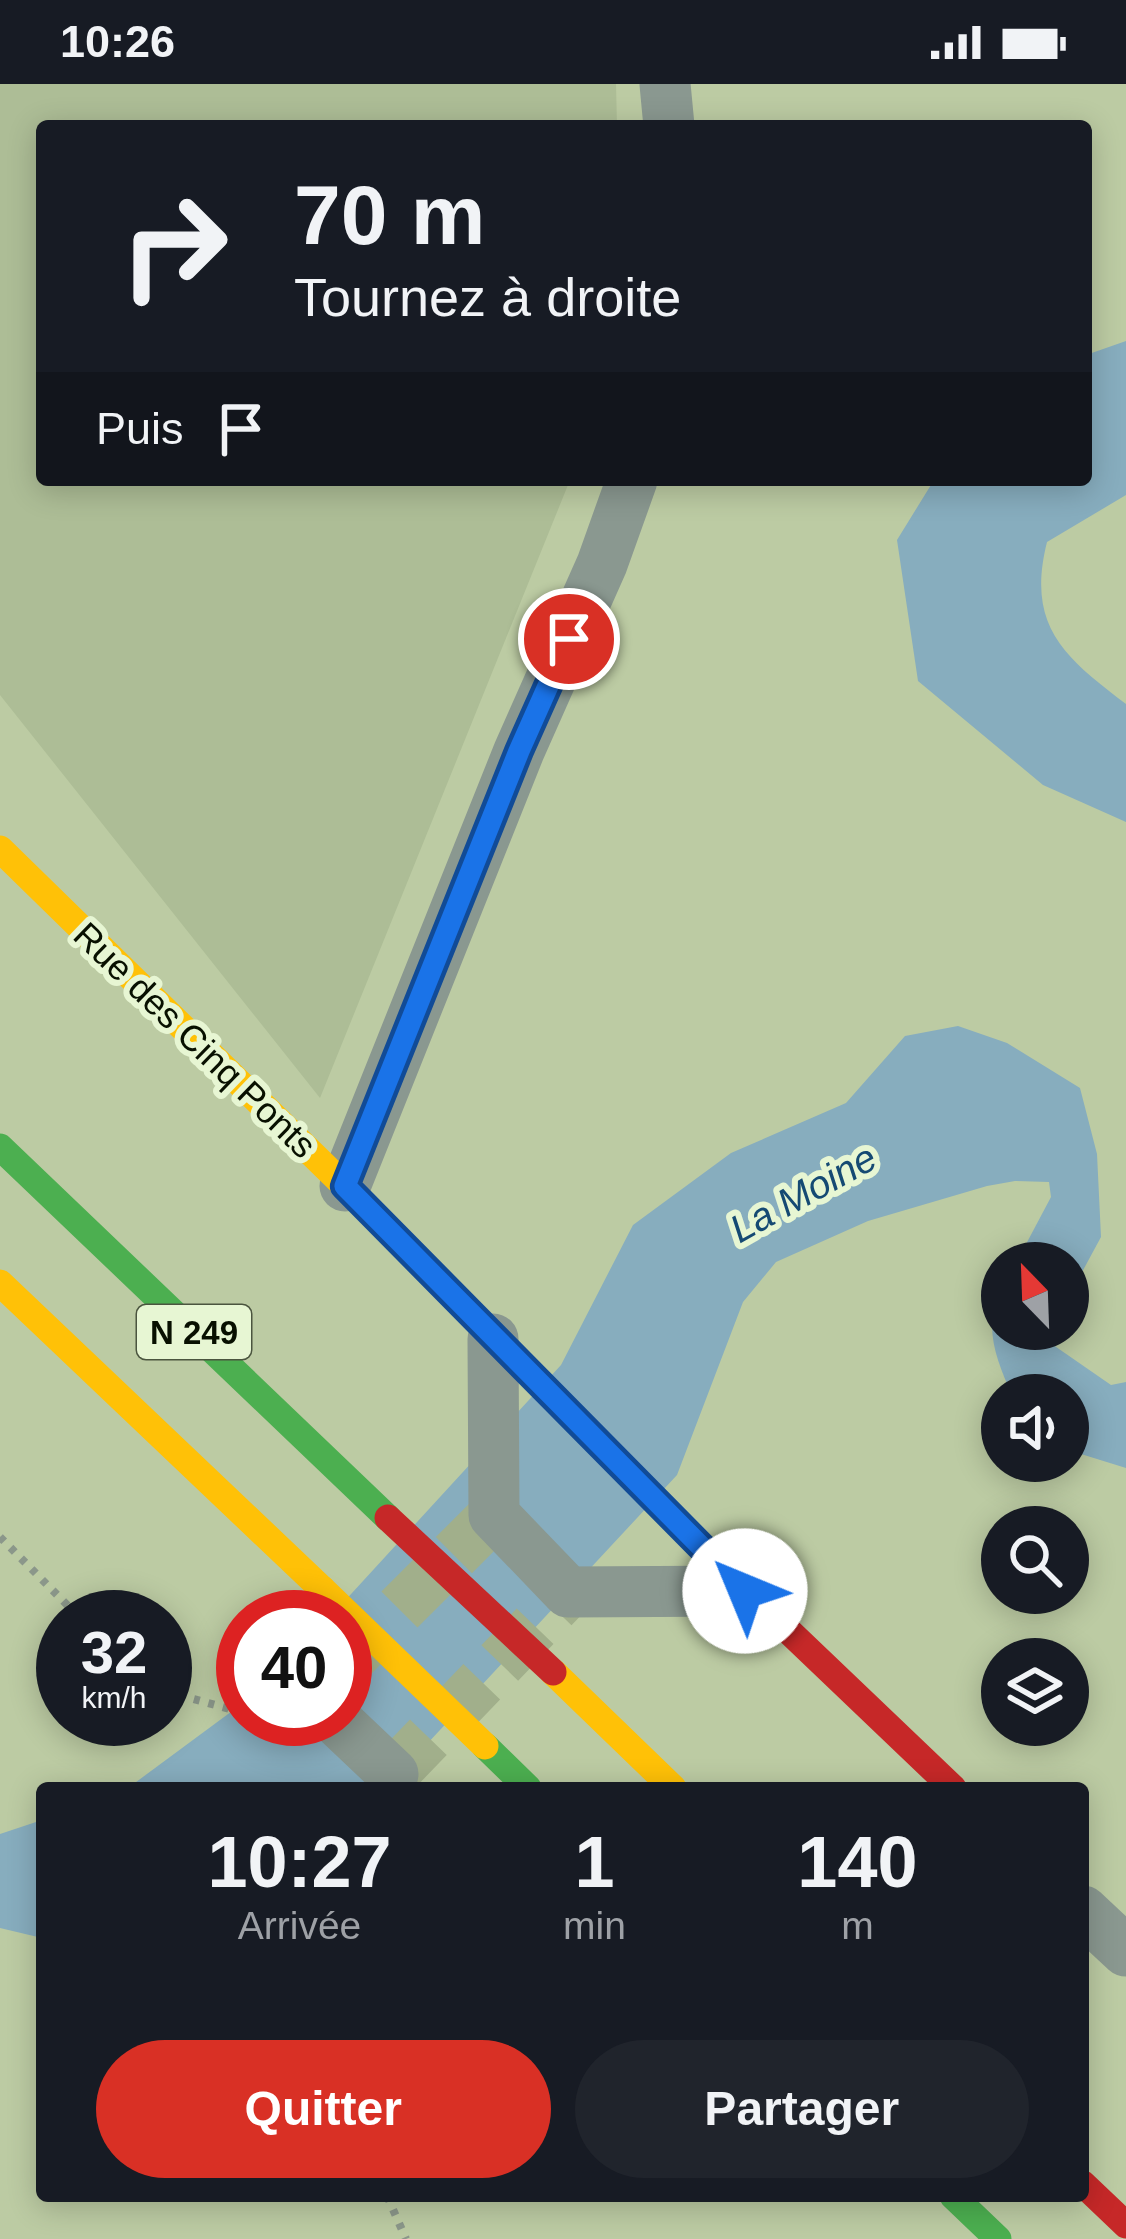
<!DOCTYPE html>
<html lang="fr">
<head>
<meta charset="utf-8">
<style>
	:root { --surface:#171b24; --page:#20242c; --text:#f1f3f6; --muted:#9ea1a6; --accent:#d93025 }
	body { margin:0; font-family:Helvetica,sans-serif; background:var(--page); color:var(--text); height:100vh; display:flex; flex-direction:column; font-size:45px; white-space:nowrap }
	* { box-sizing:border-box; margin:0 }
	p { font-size:39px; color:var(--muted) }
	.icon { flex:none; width:66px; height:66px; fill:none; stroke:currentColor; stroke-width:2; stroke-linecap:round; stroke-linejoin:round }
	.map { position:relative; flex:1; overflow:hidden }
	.sheet { position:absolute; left:36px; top:1698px; width:1053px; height:420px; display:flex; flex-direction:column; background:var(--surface); border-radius:12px; box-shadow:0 6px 30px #0003 }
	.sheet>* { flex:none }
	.banner { position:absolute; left:36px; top:36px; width:1056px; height:366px; border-radius:12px; box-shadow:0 6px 30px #0003; background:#171b24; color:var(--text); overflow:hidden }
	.needle { width:78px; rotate:337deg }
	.controls { position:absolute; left:981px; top:1158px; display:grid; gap:24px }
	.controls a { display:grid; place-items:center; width:108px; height:108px; border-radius:50%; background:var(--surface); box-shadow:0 6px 30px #0003; font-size:60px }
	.speed { position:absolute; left:36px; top:1506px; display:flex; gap:24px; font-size:60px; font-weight:700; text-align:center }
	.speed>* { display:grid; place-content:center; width:156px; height:156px; border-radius:50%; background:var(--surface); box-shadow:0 6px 30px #0003; line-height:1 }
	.speed small { font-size:30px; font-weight:400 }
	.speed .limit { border:18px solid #d22; background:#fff; color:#111 }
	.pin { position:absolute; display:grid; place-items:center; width:102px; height:102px; color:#fff; margin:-51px; border:6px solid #fff; border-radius:50%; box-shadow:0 3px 12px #0007 }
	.me { position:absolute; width:132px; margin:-66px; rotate:315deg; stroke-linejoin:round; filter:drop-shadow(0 0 9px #0008) }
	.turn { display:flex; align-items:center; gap:42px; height:252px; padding:0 60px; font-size:54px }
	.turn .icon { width:156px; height:156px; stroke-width:2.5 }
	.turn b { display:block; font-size:84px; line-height:102px }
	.then { display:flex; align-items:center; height:114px; padding:0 60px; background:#0003; gap:24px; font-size:45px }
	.eta { display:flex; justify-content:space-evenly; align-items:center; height:204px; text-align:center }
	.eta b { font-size:72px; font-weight:800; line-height:84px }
	.action { display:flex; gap:24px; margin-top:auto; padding:24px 60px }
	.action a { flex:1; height:138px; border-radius:72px; background:var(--accent); color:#fff; font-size:48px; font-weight:800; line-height:138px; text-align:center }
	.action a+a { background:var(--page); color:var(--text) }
	.status { display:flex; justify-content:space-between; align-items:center; height:84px; padding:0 60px; background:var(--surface); direction:ltr }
	.status svg { height:33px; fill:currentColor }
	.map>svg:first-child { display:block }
</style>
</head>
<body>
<div class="status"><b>10:26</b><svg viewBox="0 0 49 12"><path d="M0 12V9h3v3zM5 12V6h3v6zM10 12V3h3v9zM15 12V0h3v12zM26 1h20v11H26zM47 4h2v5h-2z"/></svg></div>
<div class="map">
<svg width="1126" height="2155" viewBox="0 0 1126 2155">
	<rect width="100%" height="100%" fill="#bccba3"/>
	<polygon fill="#adbd96" points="0,0 616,0 617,42 42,42 42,396 570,396 320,1014 0,611"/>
	<g fill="#87adbe">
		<path d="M1126,257V411L1047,458C1026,542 1064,573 1126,620V738L1043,701L918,597L897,456L934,396H1086V271Z"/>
		<polygon points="958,942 1007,959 1080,1004 1097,1070 1101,1153 1068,1214 1068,1179 1016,1179 1051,1113 1049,1098 1015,1097 987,1102 868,1137 776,1178 743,1218 677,1391 386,1704 128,1704 243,1619 243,1635 345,1635 345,1533 330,1533 561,1281 633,1141 731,1069 846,1019 905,952"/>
		<path d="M1002,1205V1245H1051L1046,1256L1111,1301L1126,1298V1384L1068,1366V1311H1012C996,1275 982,1241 1002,1205Z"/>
		<polygon points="42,1736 42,1854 0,1844 0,1750"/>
	</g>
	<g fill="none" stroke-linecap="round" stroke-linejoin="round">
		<g stroke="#a1af8b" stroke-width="51" stroke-dasharray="51 26" stroke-linecap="butt">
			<polyline points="345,1580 494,1431"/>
			<polyline points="393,1690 568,1508"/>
		</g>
		<g stroke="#8b978a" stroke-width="8" stroke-dasharray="6 9" stroke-linecap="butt">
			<polyline points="0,1453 79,1533"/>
			<polyline points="165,1607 233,1626 243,1624"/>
			<polyline points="387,2112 406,2155"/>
		</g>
		<g stroke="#8a9890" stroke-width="51">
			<polyline points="665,0 669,42"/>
			<polyline points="345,1102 519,667 602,480 632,396"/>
			<polyline points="493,1255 494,1431 568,1508 745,1507"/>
			<polyline points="335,1635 393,1690"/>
			<polyline points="1083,1827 1126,1867"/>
		</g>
		<g stroke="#4caf50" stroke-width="27">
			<polyline points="0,1063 388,1434"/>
			<polyline points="485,1662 528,1704"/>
			<polyline points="953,2112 998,2155"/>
		</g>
		<g stroke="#ffc107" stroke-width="27">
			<polyline points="0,765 345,1102 710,1472"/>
			<polyline points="0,1199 322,1505"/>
			<polyline points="553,1588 673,1704"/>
		</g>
		<g stroke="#c62828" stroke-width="27">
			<polyline points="710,1472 953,1704"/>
			<polyline points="1083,2100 1126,2141"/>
		</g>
		<polyline stroke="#ffc107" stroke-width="27" points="322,1505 485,1662"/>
		<polyline stroke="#c62828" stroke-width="27" points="388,1434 553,1588"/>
	</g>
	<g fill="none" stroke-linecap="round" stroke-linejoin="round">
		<defs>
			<polyline id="route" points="569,555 519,667 345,1102 745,1507"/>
		</defs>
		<use href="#route" stroke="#114b97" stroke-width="30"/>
		<use href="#route" stroke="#1a73e8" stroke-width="21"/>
	</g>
	<g text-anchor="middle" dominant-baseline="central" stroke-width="12" stroke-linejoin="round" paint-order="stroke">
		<rect fill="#e7f6d3" stroke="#4b553f" stroke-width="3" x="137" y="1221" width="114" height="54" rx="9"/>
		<g font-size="33" font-weight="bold" fill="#081000">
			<text x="194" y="1248">N 249</text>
		</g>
		<g font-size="36" fill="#081000" stroke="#e7f6d3">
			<text transform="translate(195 956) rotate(44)">Rue des Cinq Ponts</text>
		</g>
		<g font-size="39" font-style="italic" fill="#154a73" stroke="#e7f6d3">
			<text transform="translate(803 1109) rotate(-29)">La Moine</text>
		</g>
	</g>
</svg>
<div class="controls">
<a><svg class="needle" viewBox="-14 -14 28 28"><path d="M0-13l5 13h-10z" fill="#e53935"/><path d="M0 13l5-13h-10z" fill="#9ea1a6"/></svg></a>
<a><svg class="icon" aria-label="sound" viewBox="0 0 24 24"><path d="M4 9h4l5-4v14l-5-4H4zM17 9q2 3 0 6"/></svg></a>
<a><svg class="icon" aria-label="search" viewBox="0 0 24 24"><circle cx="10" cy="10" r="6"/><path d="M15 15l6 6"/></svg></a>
<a><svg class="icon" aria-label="layers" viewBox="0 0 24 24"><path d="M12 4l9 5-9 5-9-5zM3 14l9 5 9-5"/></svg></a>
</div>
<div class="speed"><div>32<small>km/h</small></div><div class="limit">40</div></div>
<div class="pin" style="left:569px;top:555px;background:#d93025"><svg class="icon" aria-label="arrive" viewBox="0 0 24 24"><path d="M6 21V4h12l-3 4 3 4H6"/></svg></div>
<svg class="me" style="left:745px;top:1507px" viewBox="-20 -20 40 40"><circle r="19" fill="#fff"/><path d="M0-13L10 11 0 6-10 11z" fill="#1a73e8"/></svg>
<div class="banner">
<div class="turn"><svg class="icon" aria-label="right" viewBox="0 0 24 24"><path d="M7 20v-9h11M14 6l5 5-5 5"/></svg><div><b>70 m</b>Tournez à droite</div></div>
<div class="then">Puis<svg class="icon" aria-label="arrive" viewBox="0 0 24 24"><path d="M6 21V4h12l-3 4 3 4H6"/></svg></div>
</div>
<section class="sheet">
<div class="eta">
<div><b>10:27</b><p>Arrivée</p></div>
<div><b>1</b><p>min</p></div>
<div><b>140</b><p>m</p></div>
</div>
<div class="action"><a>Quitter</a><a>Partager</a></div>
</section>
</div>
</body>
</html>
